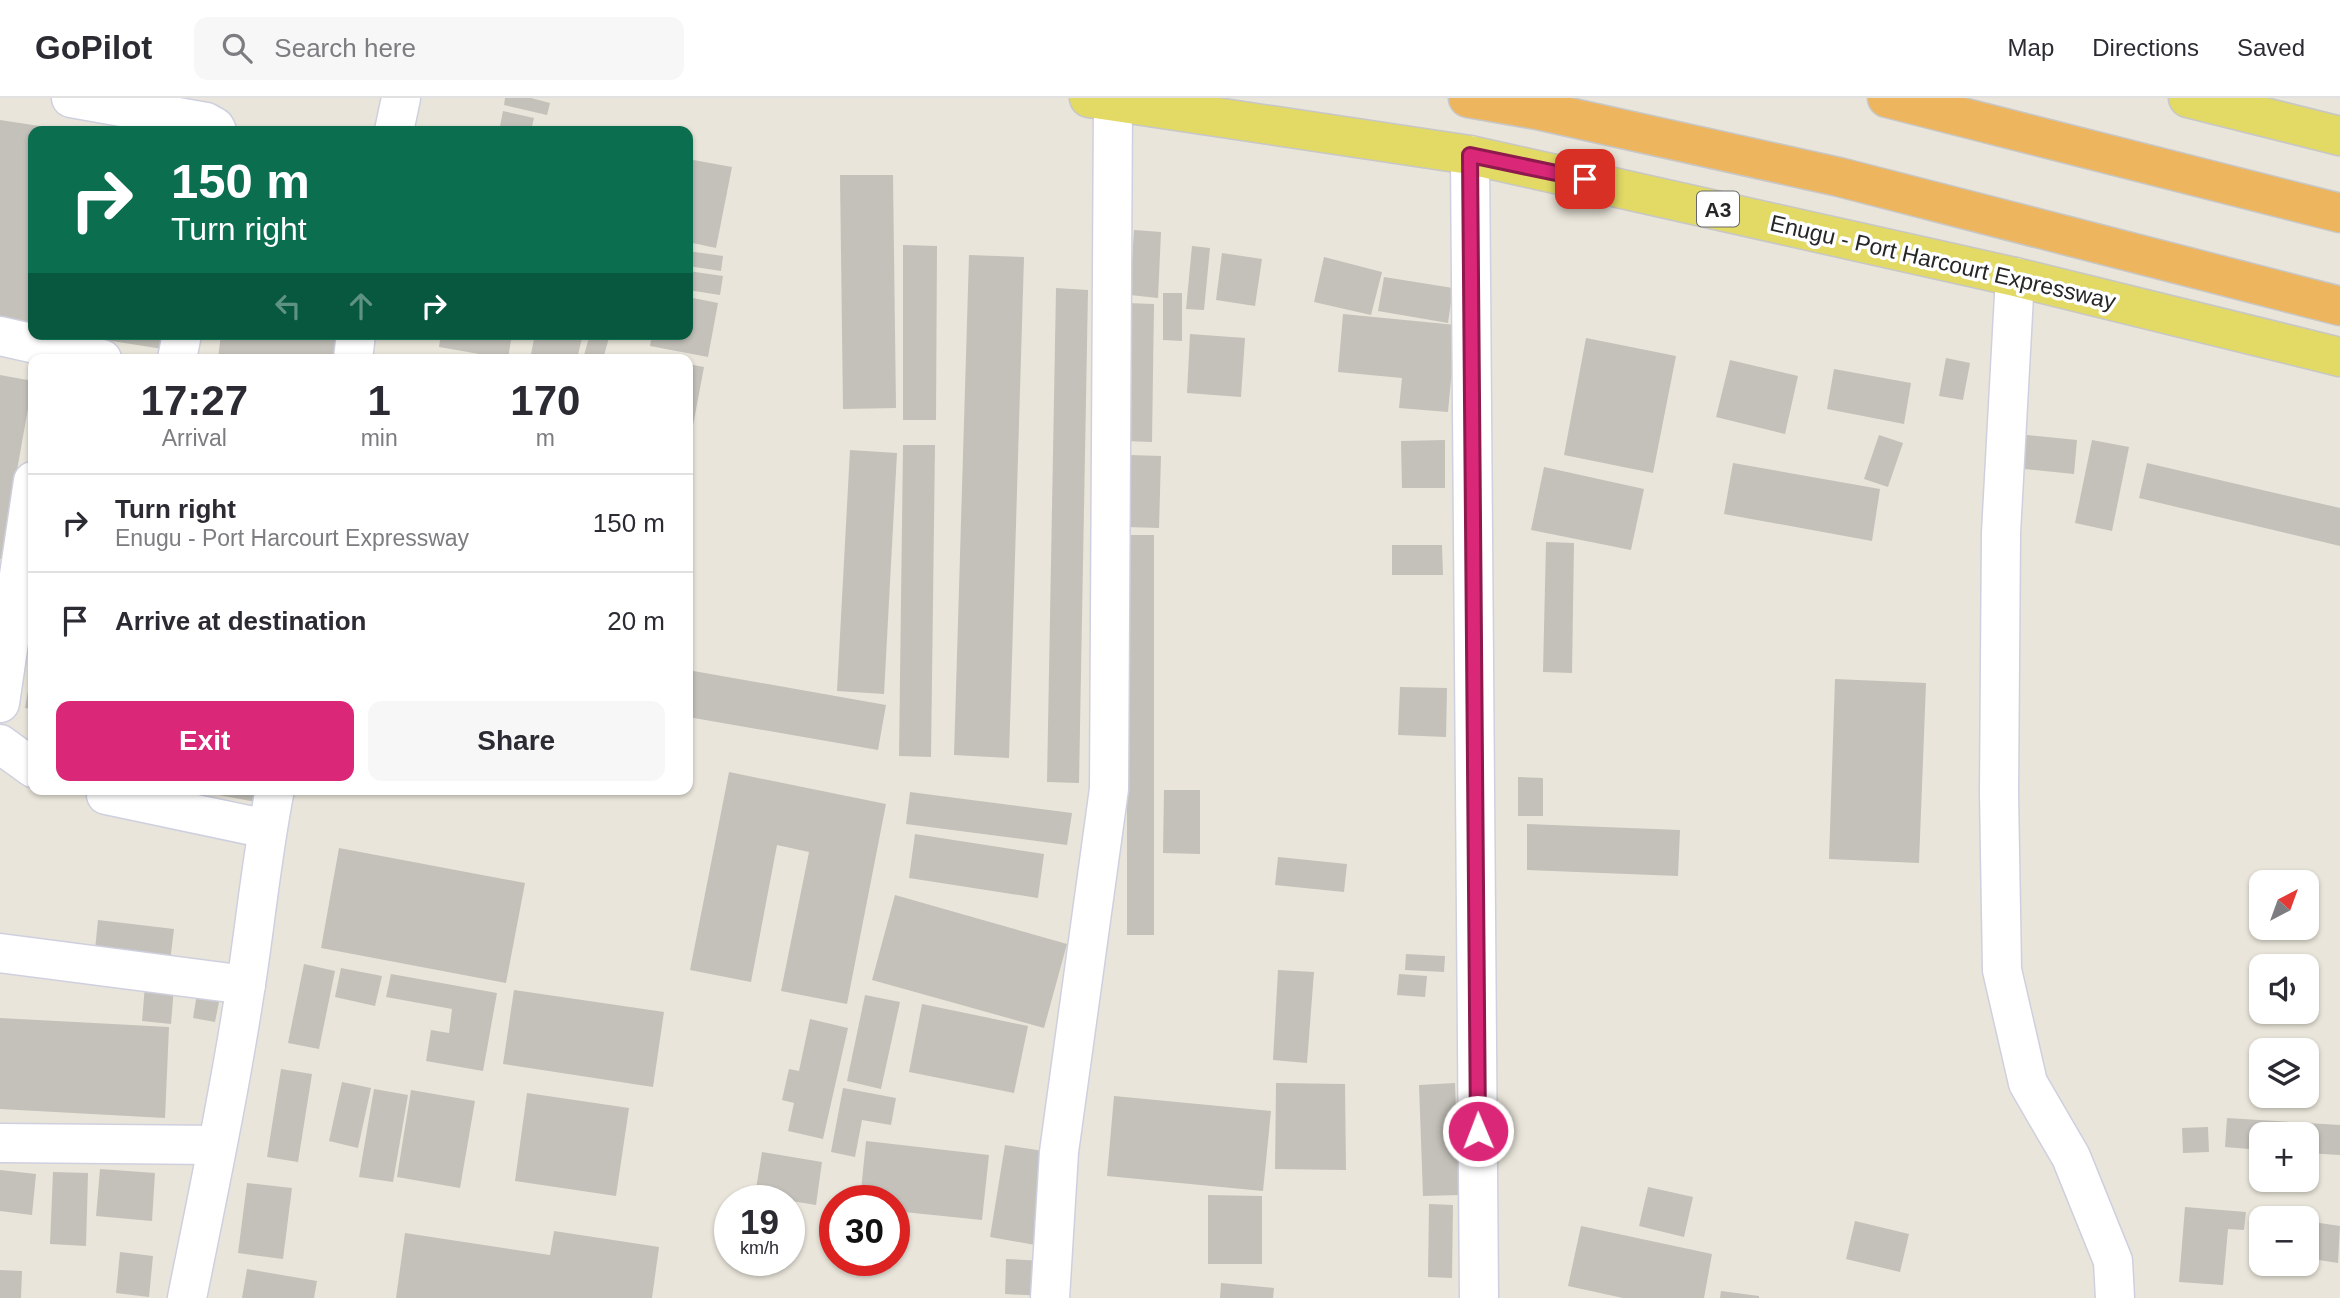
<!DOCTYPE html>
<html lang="en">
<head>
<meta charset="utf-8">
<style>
	:root { --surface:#fff; --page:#f7f7f7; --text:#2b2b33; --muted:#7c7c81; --line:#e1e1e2; --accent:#db2777 }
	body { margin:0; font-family:Arial,sans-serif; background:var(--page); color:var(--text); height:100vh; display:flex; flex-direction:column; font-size:26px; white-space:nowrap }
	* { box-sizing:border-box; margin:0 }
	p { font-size:23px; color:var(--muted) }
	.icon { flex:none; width:38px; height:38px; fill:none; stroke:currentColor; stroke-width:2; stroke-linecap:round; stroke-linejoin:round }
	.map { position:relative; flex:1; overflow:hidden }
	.details { position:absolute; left:28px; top:256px; width:665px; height:441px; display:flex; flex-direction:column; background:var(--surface); border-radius:14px; box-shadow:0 2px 5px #0004 }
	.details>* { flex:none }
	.hud { position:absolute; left:28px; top:28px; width:665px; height:214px; border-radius:14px; box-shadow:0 2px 5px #0004; background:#0b6e4f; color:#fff; overflow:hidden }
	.needle { width:46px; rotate:41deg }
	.fabs { position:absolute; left:2249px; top:772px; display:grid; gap:14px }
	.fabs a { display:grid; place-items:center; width:70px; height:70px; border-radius:14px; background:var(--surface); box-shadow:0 2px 5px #0004; font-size:35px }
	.speed { position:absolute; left:714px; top:1087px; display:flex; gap:14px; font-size:35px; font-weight:700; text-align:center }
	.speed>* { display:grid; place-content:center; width:91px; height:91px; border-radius:50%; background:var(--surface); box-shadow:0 2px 5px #0004; line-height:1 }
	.speed small { font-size:18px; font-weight:400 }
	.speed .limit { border:10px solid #d22; background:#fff; color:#111 }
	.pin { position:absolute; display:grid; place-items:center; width:60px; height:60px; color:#fff; margin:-30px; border-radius:14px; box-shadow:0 4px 10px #0006 }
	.me { position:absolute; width:77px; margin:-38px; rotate:359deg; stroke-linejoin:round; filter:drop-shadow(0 0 5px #0008) }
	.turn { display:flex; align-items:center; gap:24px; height:147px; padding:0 28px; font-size:32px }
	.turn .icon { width:91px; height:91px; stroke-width:2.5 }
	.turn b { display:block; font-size:49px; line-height:60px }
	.lanes { display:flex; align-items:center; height:66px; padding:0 28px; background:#0003; justify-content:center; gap:35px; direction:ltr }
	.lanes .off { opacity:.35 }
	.eta { display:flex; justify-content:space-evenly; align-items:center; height:119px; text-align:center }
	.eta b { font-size:42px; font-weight:700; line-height:49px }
	.primary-button { display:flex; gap:14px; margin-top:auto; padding:14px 28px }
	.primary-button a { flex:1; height:80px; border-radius:14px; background:var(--accent); color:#fff; font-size:28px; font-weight:700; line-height:80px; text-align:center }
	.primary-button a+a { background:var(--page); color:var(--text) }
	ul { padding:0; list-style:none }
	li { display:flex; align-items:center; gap:21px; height:98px; padding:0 28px; border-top:2px solid var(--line) }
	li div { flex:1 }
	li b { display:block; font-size:26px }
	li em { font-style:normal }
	header { display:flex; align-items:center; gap:42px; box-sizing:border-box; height:98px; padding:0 35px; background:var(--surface); border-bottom:2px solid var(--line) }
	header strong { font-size:33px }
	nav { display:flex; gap:38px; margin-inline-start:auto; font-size:24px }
	.search { width:490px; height:63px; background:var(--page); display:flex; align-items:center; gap:18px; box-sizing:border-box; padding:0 24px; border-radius:14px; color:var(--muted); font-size:26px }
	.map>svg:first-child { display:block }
</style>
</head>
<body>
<header>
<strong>GoPilot</strong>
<div class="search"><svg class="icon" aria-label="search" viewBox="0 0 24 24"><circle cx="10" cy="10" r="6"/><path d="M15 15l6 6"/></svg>Search here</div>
<nav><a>Map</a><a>Directions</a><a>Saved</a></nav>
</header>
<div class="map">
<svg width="2340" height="1200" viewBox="0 0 2340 1200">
	<rect width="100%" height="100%" fill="#e9e5da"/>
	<g fill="#c4c1ba">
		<polygon points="505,0 531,0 550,5 547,17 504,7"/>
		<polygon points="503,13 534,20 531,33 499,33"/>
		<polygon points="0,22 66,32 33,33 33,229 0,224"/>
		<polygon points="688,61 732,69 716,150 688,144"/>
		<polygon points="840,77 893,77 896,310 843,311"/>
		<polygon points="1134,132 1161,134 1158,200 1130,197"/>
		<polygon points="903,147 937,148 936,322 903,322"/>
		<polygon points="1192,148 1210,150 1204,212 1186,211"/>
		<polygon points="688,153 723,158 721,173 688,168"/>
		<polygon points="1222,155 1262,161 1255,208 1216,202"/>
		<polygon points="969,157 1024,159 1009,660 954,657"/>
		<polygon points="1324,159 1382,174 1371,217 1314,204"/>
		<polygon points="688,173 723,178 720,197 688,192"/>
		<polygon points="1384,179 1453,190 1448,225 1378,213"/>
		<polygon points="1056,190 1088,192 1079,685 1047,684"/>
		<polygon points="1163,195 1182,195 1182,243 1163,242"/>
		<polygon points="688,199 718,205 708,259 650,248 652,236 688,236"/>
		<polygon points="1127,205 1154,206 1152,344 1125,343"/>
		<polygon points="1343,216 1456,227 1448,314 1399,310 1402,280 1338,274"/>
		<polygon points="87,236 178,236 175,253 87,239"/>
		<polygon points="221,236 348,236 344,261 218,261"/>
		<polygon points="441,236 512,236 508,261 439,249"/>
		<polygon points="535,236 583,236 577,261 530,261"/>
		<polygon points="590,236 610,236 603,261 583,261"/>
		<polygon points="1190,236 1245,240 1241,299 1187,295"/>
		<polygon points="1586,240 1676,258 1653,375 1564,357"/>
		<polygon points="1946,260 1970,265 1963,302 1939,298"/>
		<polygon points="1730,262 1798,278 1785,336 1716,319"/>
		<polygon points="688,266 704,269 689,349 688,349"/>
		<polygon points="1834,271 1911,285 1904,326 1827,311"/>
		<polygon points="0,277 33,283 1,461 0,461"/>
		<polygon points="2018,336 2077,342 2074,376 2015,370"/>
		<polygon points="1879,337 1903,345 1888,389 1864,381"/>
		<polygon points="1445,342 1445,390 1402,390 1401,343"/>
		<polygon points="2092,342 2129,349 2112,433 2075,425"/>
		<polygon points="903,347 935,347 931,659 899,658"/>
		<polygon points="850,352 897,355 884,596 837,593"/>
		<polygon points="1130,357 1161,358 1159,430 1128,429"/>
		<polygon points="1733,365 1880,391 1872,443 1724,416"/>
		<polygon points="2147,365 2340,410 2340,448 2139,400"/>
		<polygon points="1544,369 1644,391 1631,452 1531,432"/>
		<rect x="1127" y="437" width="27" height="400"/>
		<polygon points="1546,444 1574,445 1572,575 1543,574"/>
		<polygon points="1392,447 1442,447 1443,477 1392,477"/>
		<polygon points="32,569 33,569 33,611 25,610"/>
		<polygon points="688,572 886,607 878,652 688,619"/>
		<polygon points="1835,581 1926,585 1919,765 1829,761"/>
		<polygon points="1400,589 1447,590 1446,639 1398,637"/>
		<polygon points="729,674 886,706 847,906 781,893 809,754 777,747 751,884 690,872"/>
		<polygon points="1518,679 1543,680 1543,718 1518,718"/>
		<polygon points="187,691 264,691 262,705"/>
		<polygon points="1164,692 1200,692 1200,756 1163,755"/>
		<polygon points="910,694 1072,715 1067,747 906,726"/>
		<polygon points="1527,726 1680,732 1678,778 1527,772"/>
		<polygon points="915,736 1044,756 1038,800 909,780"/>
		<polygon points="339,750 525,785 506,885 321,850"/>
		<polygon points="1278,759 1347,766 1344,794 1275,787"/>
		<polygon points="895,797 1067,846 1044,930 872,882"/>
		<polygon points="98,822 174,831 169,872 94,862"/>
		<polygon points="1406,856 1445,858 1444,874 1405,872"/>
		<polygon points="304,866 335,873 319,951 288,945"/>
		<polygon points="341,870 382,878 375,908 335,899"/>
		<polygon points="1278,872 1314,874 1307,965 1273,962"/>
		<polygon points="391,876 497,895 483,973 426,963 431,932 449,935 452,911 386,899"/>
		<polygon points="1399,876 1427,878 1425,899 1397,897"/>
		<polygon points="145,887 174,889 171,926 142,923"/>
		<polygon points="198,889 221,894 215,924 193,920"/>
		<polygon points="514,892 664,914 653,989 503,966"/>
		<polygon points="865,897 900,904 881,991 847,983"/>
		<polygon points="922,906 1028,928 1014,995 909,974"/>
		<polygon points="0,920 169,929 165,1020 0,1011"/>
		<polygon points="810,921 848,930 823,1041 788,1033 794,1005 782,1002 789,971 799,973"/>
		<polygon points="281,971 312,976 298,1064 267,1059"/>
		<polygon points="342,984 371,990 358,1050 329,1043"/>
		<polygon points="1276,985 1345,986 1346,1072 1275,1071"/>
		<polygon points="1455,985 1459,1097 1423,1098 1419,987"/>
		<polygon points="843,990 896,1000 891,1027 862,1022 855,1059 831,1054"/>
		<polygon points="374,991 408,997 393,1084 359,1079"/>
		<polygon points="411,992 475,1003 460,1090 397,1079"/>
		<polygon points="527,995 629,1010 616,1098 515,1083"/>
		<polygon points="1114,998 1271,1013 1263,1093 1107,1078"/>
		<polygon points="2227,1020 2340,1027 2340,1057 2306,1055 2306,1036 2261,1036 2261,1052 2225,1049"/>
		<polygon points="2208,1029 2209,1054 2183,1055 2182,1030"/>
		<polygon points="866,1043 989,1057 982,1122 894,1113 894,1102 860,1102"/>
		<polygon points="1005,1047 1050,1054 1035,1147 990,1139"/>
		<polygon points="762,1054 822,1064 816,1107 755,1097"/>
		<polygon points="100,1071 155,1075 152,1123 96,1118"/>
		<polygon points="0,1072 36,1076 32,1117 0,1113"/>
		<polygon points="53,1074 88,1075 86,1148 50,1146"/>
		<polygon points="247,1085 292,1090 283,1161 238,1155"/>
		<polygon points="1648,1089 1693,1099 1684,1139 1639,1128"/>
		<polygon points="1208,1097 1262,1098 1262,1166 1208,1166"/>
		<polygon points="1429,1106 1453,1107 1452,1180 1428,1179"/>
		<polygon points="2185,1109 2246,1114 2244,1132 2228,1131 2223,1187 2179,1184"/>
		<polygon points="1855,1123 1909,1136 1900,1174 1846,1161"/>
		<polygon points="2306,1123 2340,1128 2338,1165 2306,1160"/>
		<polygon points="1581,1128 1712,1156 1704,1200 1623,1200 1568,1188"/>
		<polygon points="554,1133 659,1149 652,1200 396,1200 405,1135 550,1157"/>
		<polygon points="120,1154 153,1158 149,1199 116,1195"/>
		<polygon points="1006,1161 1045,1163 1044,1198 1005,1196"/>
		<polygon points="247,1171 317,1183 314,1200 242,1200"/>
		<polygon points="0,1172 22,1173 21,1200 0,1200"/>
		<polygon points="1221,1185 1274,1190 1273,1200 1220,1200"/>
		<polygon points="1721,1193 1759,1198 1759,1200 1720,1200"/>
	</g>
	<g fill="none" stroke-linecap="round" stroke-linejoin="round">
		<defs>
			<g id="minor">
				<polyline points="71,0 206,24 215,29 217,33"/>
				<polyline points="394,33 401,0"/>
				<polyline points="1470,57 1479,1200"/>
				<polyline points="2015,179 2001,435 1999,695 2002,872 2028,985 2071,1059 2113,1163 2115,1200"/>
				<polyline points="0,238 102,261"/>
				<polyline points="177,261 182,236"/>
				<polyline points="353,261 356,236"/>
				<polyline points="0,605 33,383"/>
				<polyline points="0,646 33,670"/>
				<polyline points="107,691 106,697 267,731"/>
				<polyline points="0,855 246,887"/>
				<polyline points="0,1045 217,1047"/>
				<path d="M187,1200C208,1096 230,991 246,886C256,821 262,756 275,691"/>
				<polyline points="1050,1200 1059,1054 1109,691 1113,5"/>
			</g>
			<g id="major">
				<polyline points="1089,0 1470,57 2015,179 2340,259"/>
				<polyline points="2188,0 2340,38"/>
			</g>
			<g id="highway">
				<polyline points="1468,0 1537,12 1839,79 2340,208"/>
				<polyline points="1887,0 2340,115"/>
			</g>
		</defs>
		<use href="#minor" stroke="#cfd0df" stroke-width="41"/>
		<use href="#major" stroke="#c7c7c7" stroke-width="41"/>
		<use href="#highway" stroke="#c7c7c7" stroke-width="41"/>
		<use href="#minor" stroke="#fff" stroke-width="38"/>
		<use href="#major" stroke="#e2da65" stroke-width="38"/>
		<use href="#highway" stroke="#eeb55f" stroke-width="38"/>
	</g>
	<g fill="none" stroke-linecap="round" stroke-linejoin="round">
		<defs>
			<polyline id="route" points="1478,1033 1470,57 1585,81"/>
		</defs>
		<use href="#route" stroke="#8e194d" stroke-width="18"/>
		<use href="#route" stroke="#db2777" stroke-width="12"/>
	</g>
	<g text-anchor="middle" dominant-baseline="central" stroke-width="7" stroke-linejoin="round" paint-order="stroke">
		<rect fill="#fff" stroke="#686868" stroke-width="2" x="1697" y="93.5" width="42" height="35" rx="5"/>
		<g font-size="21" font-weight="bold" fill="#272727">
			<text x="1718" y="111">A3</text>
		</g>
		<g font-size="23" fill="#272727" stroke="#fff">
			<text transform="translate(1943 164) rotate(13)">Enugu - Port Harcourt Expressway</text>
		</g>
	</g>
</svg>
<div class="fabs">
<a><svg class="needle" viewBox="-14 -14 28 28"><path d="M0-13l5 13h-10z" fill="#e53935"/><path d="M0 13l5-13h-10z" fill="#7c7c81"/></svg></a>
<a><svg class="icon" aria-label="sound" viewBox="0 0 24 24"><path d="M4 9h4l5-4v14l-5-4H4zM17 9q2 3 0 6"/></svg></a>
<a><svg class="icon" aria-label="layers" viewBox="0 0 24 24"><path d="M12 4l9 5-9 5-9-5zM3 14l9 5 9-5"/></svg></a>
<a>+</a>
<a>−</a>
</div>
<div class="speed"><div>19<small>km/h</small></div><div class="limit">30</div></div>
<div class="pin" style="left:1585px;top:81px;background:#d93025"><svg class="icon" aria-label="arrive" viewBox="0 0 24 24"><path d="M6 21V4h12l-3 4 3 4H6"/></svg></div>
<svg class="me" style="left:1478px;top:1033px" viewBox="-20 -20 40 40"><circle r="17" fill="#db2777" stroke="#fff" stroke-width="3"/><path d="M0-11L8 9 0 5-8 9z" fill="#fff"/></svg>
<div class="hud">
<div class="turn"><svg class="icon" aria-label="right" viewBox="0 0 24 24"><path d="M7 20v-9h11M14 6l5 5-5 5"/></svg><div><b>150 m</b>Turn right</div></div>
<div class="lanes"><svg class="icon off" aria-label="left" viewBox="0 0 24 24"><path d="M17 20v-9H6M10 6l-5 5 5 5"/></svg><svg class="icon off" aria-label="ahead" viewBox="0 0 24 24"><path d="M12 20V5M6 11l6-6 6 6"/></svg><svg class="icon" aria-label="right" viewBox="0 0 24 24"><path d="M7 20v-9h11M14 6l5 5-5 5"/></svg></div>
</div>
<section class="details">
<div class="eta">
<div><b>17:27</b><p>Arrival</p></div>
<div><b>1</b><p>min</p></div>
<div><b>170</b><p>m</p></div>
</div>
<ul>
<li><svg class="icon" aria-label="right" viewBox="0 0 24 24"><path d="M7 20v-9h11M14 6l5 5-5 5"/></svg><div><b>Turn right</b><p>Enugu - Port Harcourt Expressway</p></div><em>150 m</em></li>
<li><svg class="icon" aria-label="arrive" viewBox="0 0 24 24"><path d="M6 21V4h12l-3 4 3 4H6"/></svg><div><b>Arrive at destination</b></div><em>20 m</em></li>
</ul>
<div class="primary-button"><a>Exit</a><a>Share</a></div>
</section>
</div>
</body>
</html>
